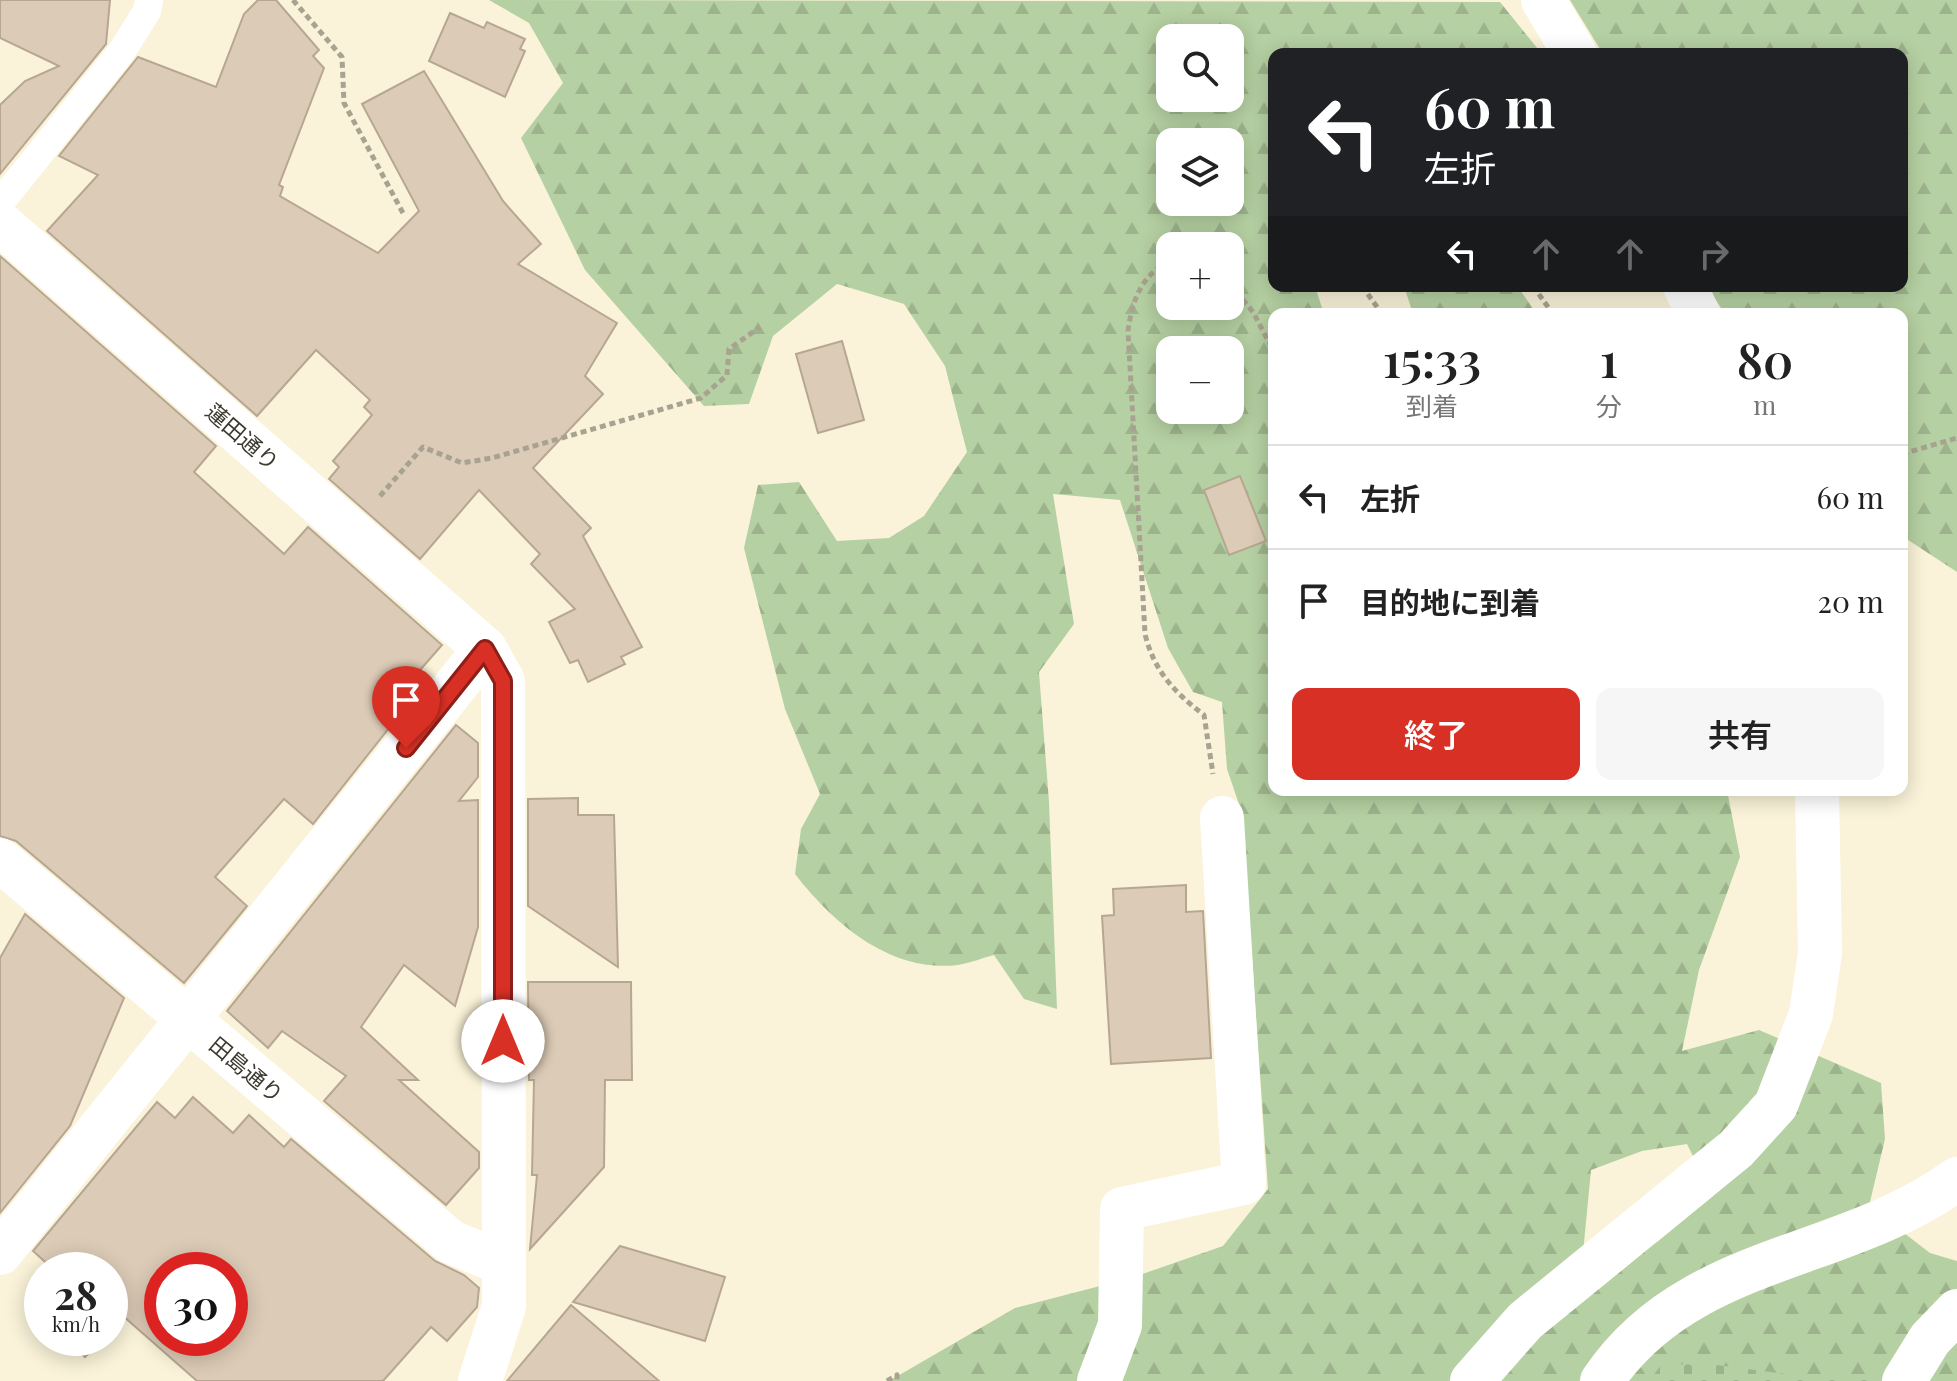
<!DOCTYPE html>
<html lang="ja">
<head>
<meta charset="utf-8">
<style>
	:root { --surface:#fff; --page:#f6f6f6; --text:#222; --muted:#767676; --line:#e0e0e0; --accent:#d93025 }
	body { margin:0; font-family:"Playfair Display","Noto Sans JP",serif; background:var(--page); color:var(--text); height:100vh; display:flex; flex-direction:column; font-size:30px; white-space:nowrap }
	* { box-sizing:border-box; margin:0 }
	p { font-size:26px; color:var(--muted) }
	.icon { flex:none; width:44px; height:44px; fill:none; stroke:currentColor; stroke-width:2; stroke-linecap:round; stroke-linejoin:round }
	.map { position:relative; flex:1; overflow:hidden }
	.panel { position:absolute; left:1268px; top:308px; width:640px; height:488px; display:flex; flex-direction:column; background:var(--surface); border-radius:16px; box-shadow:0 4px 20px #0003 }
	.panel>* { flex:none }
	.guide { position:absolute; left:1268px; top:48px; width:640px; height:244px; border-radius:16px; box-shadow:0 4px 20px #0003; background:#202124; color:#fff; overflow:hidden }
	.tools { position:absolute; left:1156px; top:24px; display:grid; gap:16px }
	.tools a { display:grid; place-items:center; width:88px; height:88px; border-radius:16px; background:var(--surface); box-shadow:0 4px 20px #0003; font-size:40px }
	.speed { position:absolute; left:24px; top:1252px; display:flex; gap:16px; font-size:40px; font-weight:700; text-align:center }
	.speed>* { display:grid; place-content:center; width:104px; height:104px; border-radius:50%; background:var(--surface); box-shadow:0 4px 20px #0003; line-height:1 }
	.speed small { font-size:20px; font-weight:400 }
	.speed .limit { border:12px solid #d22; background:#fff; color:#111 }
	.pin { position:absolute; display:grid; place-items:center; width:68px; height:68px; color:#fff; margin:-82px -34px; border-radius:50% 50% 50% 0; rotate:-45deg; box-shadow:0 0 8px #0007 }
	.pin .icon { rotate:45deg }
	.me { position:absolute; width:88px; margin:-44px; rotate:0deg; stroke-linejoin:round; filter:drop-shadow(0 0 6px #0008) }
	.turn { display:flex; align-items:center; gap:28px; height:168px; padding:0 24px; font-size:36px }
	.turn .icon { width:104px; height:104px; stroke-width:2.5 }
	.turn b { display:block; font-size:56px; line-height:68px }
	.lanes { display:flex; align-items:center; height:76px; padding:0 24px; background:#0003; justify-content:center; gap:40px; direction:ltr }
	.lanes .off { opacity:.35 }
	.eta { display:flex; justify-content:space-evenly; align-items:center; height:136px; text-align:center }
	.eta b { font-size:48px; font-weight:600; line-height:56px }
	.cta { display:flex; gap:16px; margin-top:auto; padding:16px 24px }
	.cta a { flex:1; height:92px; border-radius:16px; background:var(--accent); color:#fff; font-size:32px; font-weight:600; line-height:92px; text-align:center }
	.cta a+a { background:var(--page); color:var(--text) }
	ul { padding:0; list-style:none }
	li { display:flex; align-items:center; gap:24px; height:104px; padding:0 24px; border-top:2px solid var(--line) }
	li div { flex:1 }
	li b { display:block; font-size:30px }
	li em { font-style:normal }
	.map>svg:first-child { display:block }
</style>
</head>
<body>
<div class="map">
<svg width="1957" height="1381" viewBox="0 0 1957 1381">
	<defs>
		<pattern id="forest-firs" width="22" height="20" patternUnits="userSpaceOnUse" patternTransform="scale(2)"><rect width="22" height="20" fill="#b5d0a2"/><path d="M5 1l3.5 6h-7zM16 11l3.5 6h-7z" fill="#9db38c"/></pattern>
		<pattern id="cemetery-stones" width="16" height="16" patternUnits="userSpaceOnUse" patternTransform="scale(2)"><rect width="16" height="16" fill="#b5d0a2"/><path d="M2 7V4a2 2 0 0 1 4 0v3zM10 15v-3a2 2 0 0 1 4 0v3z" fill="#9db38c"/></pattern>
	</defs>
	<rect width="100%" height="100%" fill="#faf3d9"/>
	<g fill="url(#forest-firs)" fill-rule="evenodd">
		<path d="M489,0L1500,2L1542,54H1274V286H1315L1324,314H1274V790H1727L1740,857L1699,970L1682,1051L1759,1030L1881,1083L1885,1139L1869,1206L1930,1253L1957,1261V1381H889L1015,1308L1131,1278L1223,1246L1268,1189L1242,813L1227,769L1222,702L1193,692L1168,648L1120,500L1053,494L1074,624L1039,672L1049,802L1057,1009L1024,999L994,955C982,958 970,963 958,965C890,973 833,923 795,874L801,829L820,794L785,709L744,548L758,485L799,482L837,541L889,538L924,516L967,452L945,366L904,304L837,284L773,336L749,404L704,406L585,270L521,138L563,83L529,23ZM1170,38H1230V98H1170ZM1170,142H1230V202H1170ZM1170,246H1230V306H1170ZM1170,350H1230V410H1170ZM1687,1144L1713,1196L1657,1242L1583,1253L1591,1170L1642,1151Z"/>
		<polygon points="1570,0 1957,0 1957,572 1902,536 1902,314 1725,314 1707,286 1902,286 1902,54 1603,54"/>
		<polygon points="1404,286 1517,286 1537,314 1413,314"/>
	</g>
	<polygon fill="url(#cemetery-stones)" points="1662,1364 1717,1365 1823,1379 1957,1381 1649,1381"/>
	<g fill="#dccbb6" stroke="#b7a792" stroke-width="2" fill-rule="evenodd">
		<polygon points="0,0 110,0 106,44 0,174 0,105 25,81 59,66 0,38"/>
		<polygon points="258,0 276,0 319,50 313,56 324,68 279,185 283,187 280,196 378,253 419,211 362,104 424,71 503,201 541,244 518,264 617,323 585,376 603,394 533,468 591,528 583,536 642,647 621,657 625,664 588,682 578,660 570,663 549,622 575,609 531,564 540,554 479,490 420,559 329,479 339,467 333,461 372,415 364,407 370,400 316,350 257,416 47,231 98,175 59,156 138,57 216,87 244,14"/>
		<polygon points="450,13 484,28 487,22 525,39 520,49 525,51 505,97 429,61"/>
		<polygon points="0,256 216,446 194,472 284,554 308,527 442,645 406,686 416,694 313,824 284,799 215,877 247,906 184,983 16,841 0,836"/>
		<polygon points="842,341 864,420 818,433 796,354"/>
		<polygon points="1240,476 1266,541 1229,555 1204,490"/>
		<polygon points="456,725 478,743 478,777 459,801 478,800 478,927 455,1006 404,965 361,1027 418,1080 399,1080 479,1152 479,1168 446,1205 324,1101 346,1076 282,1031 268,1048 227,1011"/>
		<polygon points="578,798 578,815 614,815 618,967 528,906 528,799"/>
		<polygon points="1186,885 1186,912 1203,911 1211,1058 1111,1064 1102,916 1114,915 1113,889"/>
		<polygon points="25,914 124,998 70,1126 0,1213 0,958"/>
		<polygon points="528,982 631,982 632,1080 605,1080 604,1167 530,1249 537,1175 532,1175 534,1080 529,1080"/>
		<path d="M193,1097L233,1133L249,1115L284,1147L291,1139L435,1261L464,1275L479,1288L477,1307L447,1341L431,1327L383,1381H197L123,1316L110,1330V1270H54L33,1251L157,1102L175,1118ZM162,1270H230V1338H162Z"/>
		<polygon points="620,1246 725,1277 705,1341 573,1302"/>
		<polygon points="571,1305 659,1381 507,1381"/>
		<polygon points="64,1338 103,1338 85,1357"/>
	</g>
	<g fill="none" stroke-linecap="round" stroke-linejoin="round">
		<g stroke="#a8a390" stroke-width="5" stroke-dasharray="6 4" stroke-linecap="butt">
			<polyline points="293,0 342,57 344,103 404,215"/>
			<path d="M1170,261C1141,275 1132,301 1128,331L1145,634C1154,671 1174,692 1204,715L1213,774"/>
			<polyline points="1230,284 1253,312 1274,352"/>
			<polyline points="1362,286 1382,314"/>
			<polyline points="1533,286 1553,314"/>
			<polyline points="1902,454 1957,438"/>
			<polyline points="380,496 423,447 462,463 492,458 701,398 727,375 729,349 760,327"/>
			<polyline points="887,1381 897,1375 897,1381"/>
		</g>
		<polyline stroke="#fff" stroke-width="28" points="0,203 122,51 147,11 149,0"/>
		<g stroke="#fff" stroke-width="44">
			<polyline points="1543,0 1575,54"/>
			<polyline points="0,223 485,649 503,681 504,1306 480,1381"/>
			<polyline points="1685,286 1698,314"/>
			<polyline points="0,860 451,1242 502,1263"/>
			<polyline points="0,1253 485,649"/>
			<polyline points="1099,1381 1120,1325 1122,1209 1244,1183 1222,818"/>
			<polyline points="1472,1381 1525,1321 1736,1149 1776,1105 1811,1014 1820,953 1817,790"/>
			<path d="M1602,1381C1687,1254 1843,1262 1957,1179"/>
			<polyline points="1904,1381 1930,1339 1957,1311"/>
		</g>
	</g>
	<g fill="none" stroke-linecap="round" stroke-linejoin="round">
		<defs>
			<polyline id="route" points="406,748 485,649 503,681 503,1041"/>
		</defs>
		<use href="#route" stroke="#8d1f18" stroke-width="20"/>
		<use href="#route" stroke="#d93025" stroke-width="14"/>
	</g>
	<g text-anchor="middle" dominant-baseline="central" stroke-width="6" stroke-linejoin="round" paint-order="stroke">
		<g font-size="22" fill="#3c392f" stroke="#fff">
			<text transform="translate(243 436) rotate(41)">蓮田通り</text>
			<text transform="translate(247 1069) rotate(40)">田島通り</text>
		</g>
	</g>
</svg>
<div class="tools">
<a><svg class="icon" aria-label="search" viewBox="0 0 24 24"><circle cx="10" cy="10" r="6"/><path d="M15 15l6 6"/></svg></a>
<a><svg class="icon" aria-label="layers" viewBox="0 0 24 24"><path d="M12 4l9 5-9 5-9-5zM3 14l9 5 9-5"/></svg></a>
<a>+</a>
<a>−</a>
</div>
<div class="speed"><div>28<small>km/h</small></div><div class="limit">30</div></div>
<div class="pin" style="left:406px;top:748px;background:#d93025"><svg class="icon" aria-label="arrive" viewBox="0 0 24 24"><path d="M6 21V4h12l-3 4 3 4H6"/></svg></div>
<svg class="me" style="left:503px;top:1041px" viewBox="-20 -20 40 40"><circle r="19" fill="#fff"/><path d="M0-13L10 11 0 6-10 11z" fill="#d93025"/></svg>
<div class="guide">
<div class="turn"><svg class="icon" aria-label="left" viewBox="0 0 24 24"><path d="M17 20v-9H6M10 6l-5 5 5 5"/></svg><div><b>60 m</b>左折</div></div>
<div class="lanes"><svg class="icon" aria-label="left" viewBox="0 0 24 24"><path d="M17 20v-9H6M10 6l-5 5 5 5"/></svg><svg class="icon off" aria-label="ahead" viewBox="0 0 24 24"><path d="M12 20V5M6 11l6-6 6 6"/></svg><svg class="icon off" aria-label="ahead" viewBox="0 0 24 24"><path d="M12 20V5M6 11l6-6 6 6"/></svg><svg class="icon off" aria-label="right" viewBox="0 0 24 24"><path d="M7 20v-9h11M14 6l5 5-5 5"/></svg></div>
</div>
<section class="panel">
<div class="eta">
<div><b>15:33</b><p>到着</p></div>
<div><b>1</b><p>分</p></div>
<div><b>80</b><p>m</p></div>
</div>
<ul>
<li><svg class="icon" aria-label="left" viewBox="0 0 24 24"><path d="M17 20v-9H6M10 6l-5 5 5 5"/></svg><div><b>左折</b></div><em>60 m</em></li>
<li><svg class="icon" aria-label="arrive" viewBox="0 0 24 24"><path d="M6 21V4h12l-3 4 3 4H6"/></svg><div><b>目的地に到着</b></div><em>20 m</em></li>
</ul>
<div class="cta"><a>終了</a><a>共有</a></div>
</section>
</div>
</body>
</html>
